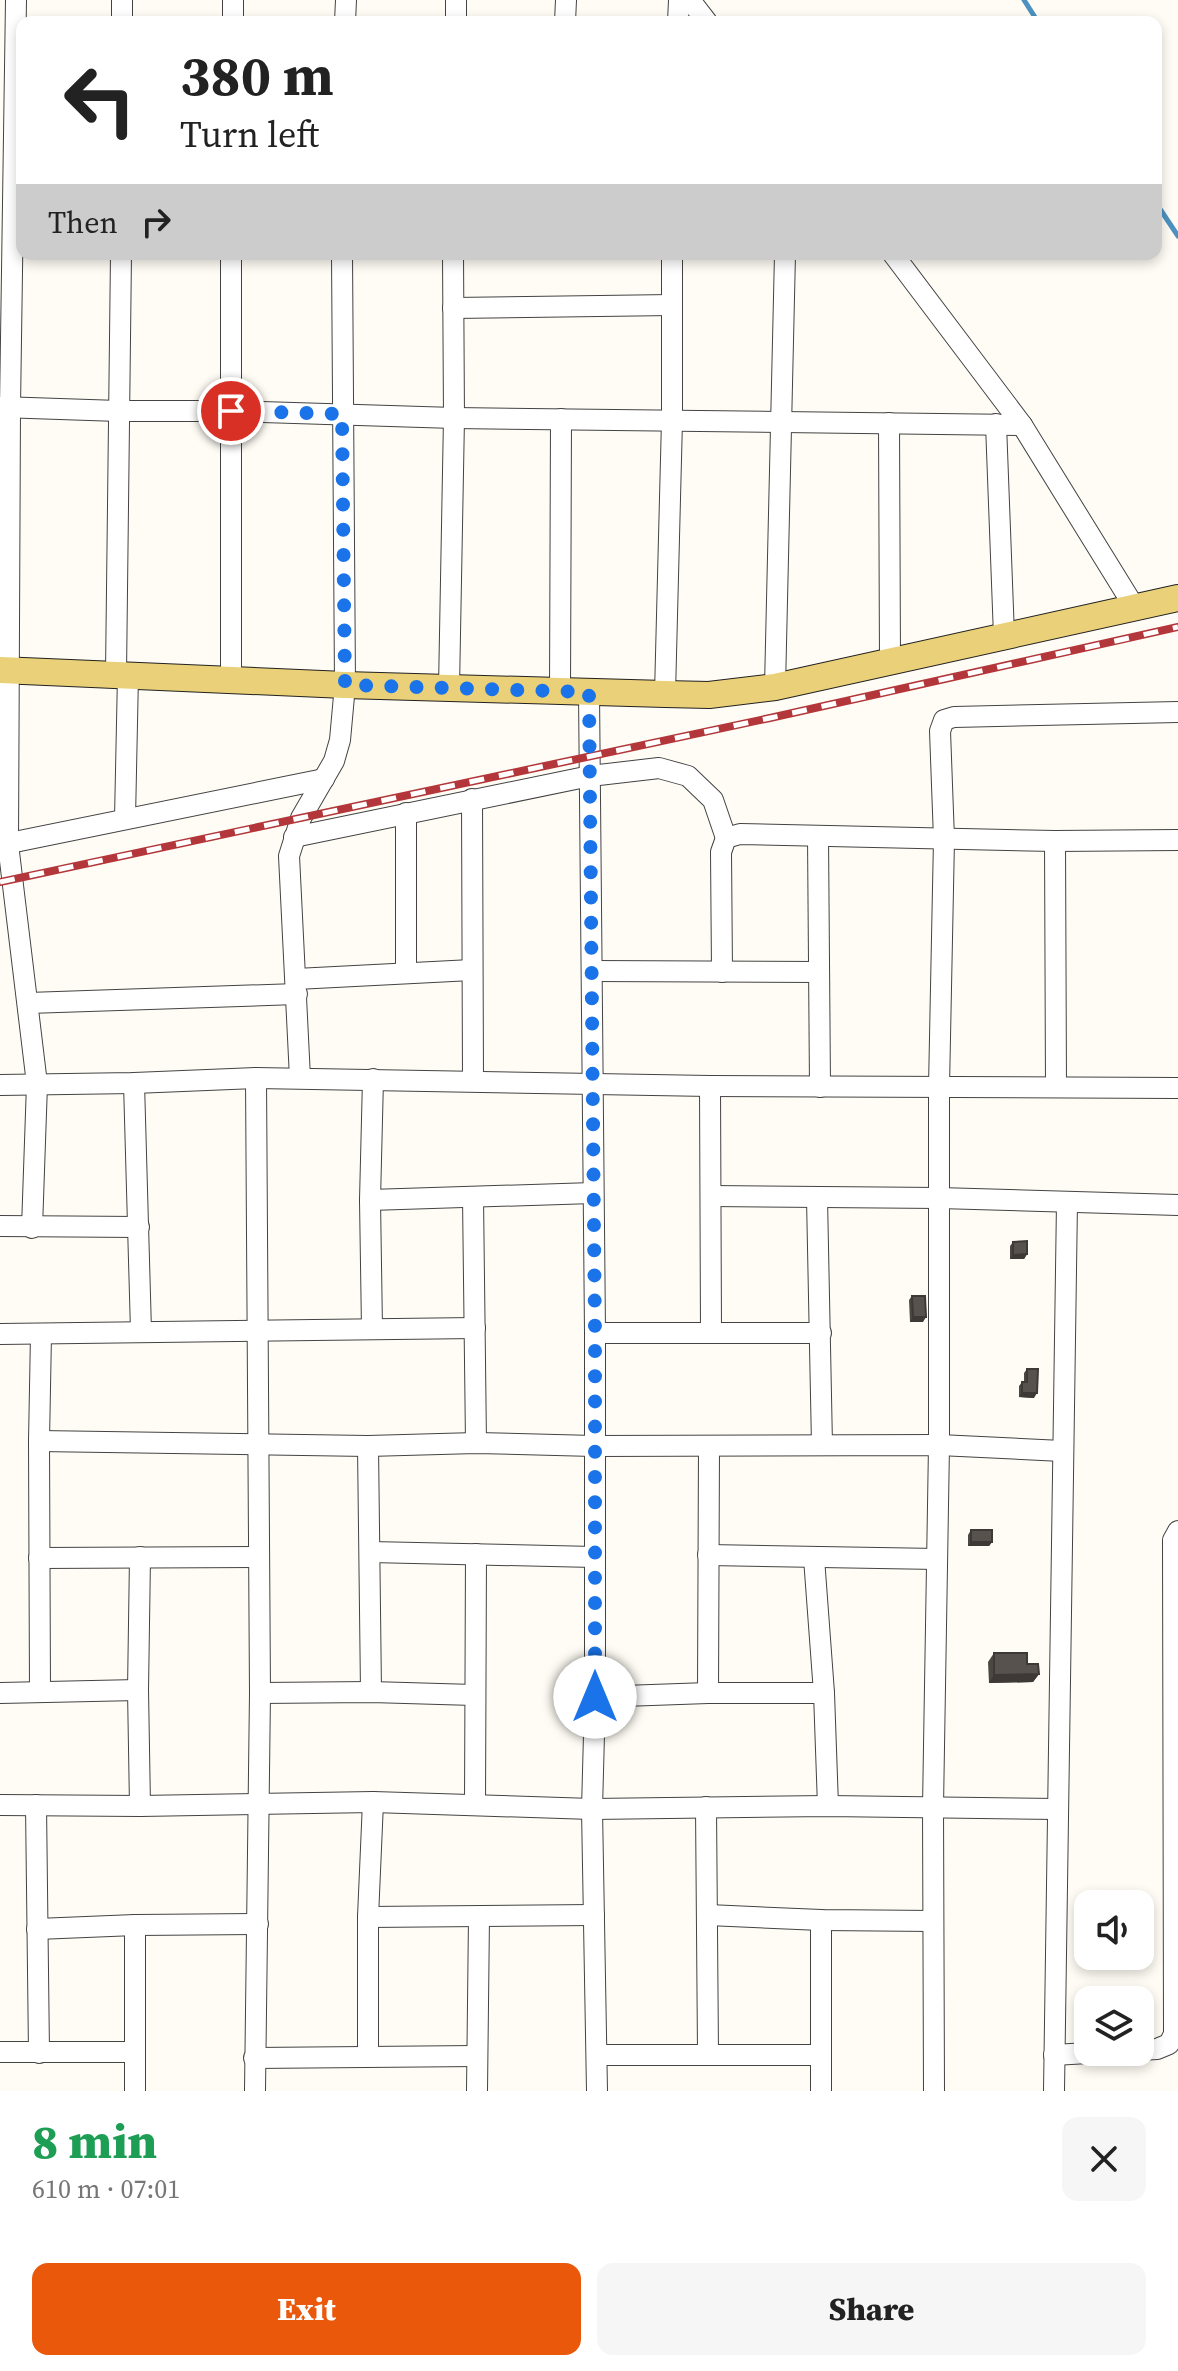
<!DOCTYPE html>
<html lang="en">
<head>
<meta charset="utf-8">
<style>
	:root { --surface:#fff; --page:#f6f6f6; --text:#222; --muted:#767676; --accent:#ea580c }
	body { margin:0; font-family:"Source Serif 4",serif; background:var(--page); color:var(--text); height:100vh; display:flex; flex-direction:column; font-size:30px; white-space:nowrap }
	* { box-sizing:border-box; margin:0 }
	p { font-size:26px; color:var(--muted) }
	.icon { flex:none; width:44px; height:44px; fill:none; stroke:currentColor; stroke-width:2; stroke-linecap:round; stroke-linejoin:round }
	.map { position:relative; height:2091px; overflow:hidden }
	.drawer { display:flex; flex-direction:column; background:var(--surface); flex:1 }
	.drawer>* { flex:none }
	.banner { position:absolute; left:16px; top:16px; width:1146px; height:244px; border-radius:16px; box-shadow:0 4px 12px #0003; background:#fff; color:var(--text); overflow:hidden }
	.buttons { position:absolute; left:1074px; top:1890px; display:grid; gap:16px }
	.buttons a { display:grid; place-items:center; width:80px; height:80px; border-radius:16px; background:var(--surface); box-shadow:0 4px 12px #0003; font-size:40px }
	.pin { position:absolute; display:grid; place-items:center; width:68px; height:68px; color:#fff; margin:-34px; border:4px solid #fff; border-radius:50%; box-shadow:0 2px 8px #0007 }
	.me { position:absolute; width:88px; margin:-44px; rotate:0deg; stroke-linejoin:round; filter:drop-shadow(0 0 6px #0008) }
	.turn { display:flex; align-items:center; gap:28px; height:168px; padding:0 32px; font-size:36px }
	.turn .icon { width:104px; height:104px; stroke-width:2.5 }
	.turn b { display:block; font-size:56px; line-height:68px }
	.then { display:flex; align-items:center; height:76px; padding:0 32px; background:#0003; gap:16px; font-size:30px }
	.round { display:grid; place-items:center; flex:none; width:84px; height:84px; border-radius:16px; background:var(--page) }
	.summary { display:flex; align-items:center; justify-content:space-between; height:136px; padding:0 32px }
	h1 { font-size:48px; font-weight:800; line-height:60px; color:#1e9e55 }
	.action { display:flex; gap:16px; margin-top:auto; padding:16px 32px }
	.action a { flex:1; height:92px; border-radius:16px; background:var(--accent); color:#fff; font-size:32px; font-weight:800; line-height:92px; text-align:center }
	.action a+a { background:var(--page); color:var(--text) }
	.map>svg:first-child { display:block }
</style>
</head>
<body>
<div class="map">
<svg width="1178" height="2091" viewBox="0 0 1178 2091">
	<rect width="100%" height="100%" fill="#fefcf4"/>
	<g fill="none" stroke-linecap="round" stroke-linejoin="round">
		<g stroke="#4c91c0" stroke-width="5">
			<polyline points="1024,0 1038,22"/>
			<polyline points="1156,203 1178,236"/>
		</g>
		<defs>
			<g id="minor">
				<polyline points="16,0 10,407 8,844 37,1084 32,1228"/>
				<polyline points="690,0 707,22"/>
				<polyline points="122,22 122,0"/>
				<polyline points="233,22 233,0"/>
				<polyline points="345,22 346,0"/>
				<polyline points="456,22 456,0"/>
				<polyline points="565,22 566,0"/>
				<polyline points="678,22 679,0"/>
				<polyline points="893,254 1022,425 1135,608"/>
				<polyline points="453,308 672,305"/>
				<polyline points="0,407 119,411 231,411 454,418 1022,425"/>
				<polyline points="889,423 890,661"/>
				<polyline points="996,424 1004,636"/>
				<polyline points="116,674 121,254"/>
				<polyline points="231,679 231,254"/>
				<polyline points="775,687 785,254"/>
				<polyline points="449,688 454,418 453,254"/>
				<polyline points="560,691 561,419"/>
				<polyline points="589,692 595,1333 595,1697 592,1809 597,2091"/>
				<polyline points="665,694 672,420 672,254"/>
				<polyline points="472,799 473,1080"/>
				<polyline points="125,819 128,675"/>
				<polyline points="818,836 820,1087"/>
				<polyline points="294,837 590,776 659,768 688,776 713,800 726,838"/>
				<polyline points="1055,841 1056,1087"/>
				<polyline points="0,845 324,779"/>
				<polyline points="592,971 819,972"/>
				<polyline points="722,972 721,852 726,838 740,834 1055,841 1178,840"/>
				<polyline points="406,973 406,813"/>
				<polyline points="296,979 472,970"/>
				<polyline points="28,1003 297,994"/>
				<polyline points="300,1078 289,856 301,818 334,761 340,740 345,685 342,254"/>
				<polyline points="134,1083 141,1331"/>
				<polyline points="0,1085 134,1083 256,1078 710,1086 1178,1088"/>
				<polyline points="710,1086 711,1332"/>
				<polyline points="711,1196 939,1198 1178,1205"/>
				<polyline points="473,1197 476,1443"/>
				<polyline points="817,1198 822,1445"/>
				<polyline points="370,1200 593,1193"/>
				<polyline points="0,1226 139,1227"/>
				<polyline points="372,1329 370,1200 373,1079"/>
				<polyline points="595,1333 821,1333"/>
				<polyline points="0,1334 475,1328"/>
				<polyline points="39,1441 368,1446 476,1443 594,1446 939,1445 1062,1451"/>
				<polyline points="368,1446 371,1692"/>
				<polyline points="370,1552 594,1557"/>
				<polyline points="708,1555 937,1559"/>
				<polyline points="140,1557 138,1690 140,1806"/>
				<polyline points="39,1558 258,1557"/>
				<polyline points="814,1558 824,1693 828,1806"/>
				<polyline points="40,1691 39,1441 41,1334"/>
				<polyline points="0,1693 138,1690"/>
				<polyline points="260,1693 371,1692 474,1695"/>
				<polyline points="708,1693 709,1447"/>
				<polyline points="595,1697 708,1693 824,1693"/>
				<polyline points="475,1804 476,1554"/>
				<polyline points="0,1805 140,1806 373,1802 592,1809 828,1806 1056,1809"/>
				<polyline points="36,1805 39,2053"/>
				<polyline points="706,1807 708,2053"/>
				<polyline points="708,1915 821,1920 933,1921"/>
				<polyline points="368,1917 594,1915"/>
				<polyline points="135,1925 135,2091"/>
				<polyline points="37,1929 135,1925 258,1924"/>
				<polyline points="1140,2050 1157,2049 1169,2044 1174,2034 1173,1540 1178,1531"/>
				<polyline points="0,2052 133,2052"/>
				<polyline points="597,2055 820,2055"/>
				<polyline points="1054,2055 1105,2052"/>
				<polyline points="368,2056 368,1917 373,1802"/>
				<polyline points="254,2058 477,2056"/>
				<polyline points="255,2091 260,1693 256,1078"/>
				<polyline points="477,2091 479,1917"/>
				<polyline points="821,2091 821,1920"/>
				<polyline points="934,2091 933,1807 939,1445 939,1087 944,839 940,731 944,720 954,717 1178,712"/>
				<polyline points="1054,2091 1067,1202"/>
			</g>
			<polyline id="major" points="0,670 345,685 665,694 709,695 775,687 1178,598"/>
		</defs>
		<use href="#minor" stroke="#434343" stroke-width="22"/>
		<use href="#major" stroke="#212121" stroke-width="28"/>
		<use href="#minor" stroke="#fff" stroke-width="20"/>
		<use href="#major" stroke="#ead078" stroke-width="26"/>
		<defs>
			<polyline id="rail" points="0,882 770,718 1178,627"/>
		</defs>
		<use href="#rail" stroke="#b3363a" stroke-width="8"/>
		<use href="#rail" stroke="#fff" stroke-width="5" stroke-dasharray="15" stroke-linecap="butt"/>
	</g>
	<g fill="#4c4743">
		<polygon points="1013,1242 1027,1254 1024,1259 1010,1259 1010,1246"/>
		<polygon points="912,1296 923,1322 910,1322 909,1300"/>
		<polygon points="1027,1369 1034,1398 1019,1397 1019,1386 1022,1382 1024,1382 1024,1373"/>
		<polygon points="971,1530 992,1542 989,1546 968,1546 968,1535"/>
		<polygon points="994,1653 1027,1664 1039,1674 1033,1682 989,1683 988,1662"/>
	</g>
	<g fill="#3e3937">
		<polygon points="1027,1254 1024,1259 1010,1259 1013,1255"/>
		<polygon points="913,1317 926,1317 923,1322 910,1322"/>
		<polygon points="1022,1393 1037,1393 1034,1398 1019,1397"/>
		<polygon points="971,1542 992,1542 989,1546 968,1546"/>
		<polygon points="1039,1674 1033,1682 989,1683 994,1675"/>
	</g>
	<g fill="#58524e" stroke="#3e3937" stroke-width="2">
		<polygon points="1027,1241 1027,1254 1013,1255 1013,1242"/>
		<polygon points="912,1296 925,1296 926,1317 913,1317"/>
		<polygon points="1027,1369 1038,1369 1037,1393 1022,1393 1022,1382 1027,1382"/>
		<rect x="971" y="1530" width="21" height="12"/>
		<polygon points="994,1653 1027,1653 1027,1664 1038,1664 1039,1674 994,1675"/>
	</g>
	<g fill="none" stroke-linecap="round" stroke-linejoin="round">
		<polyline stroke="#1a73e8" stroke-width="14" stroke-dasharray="0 25.2" points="231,411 342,414 345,685 589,692 595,1333 595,1697"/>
	</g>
</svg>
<div class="buttons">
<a><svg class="icon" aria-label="sound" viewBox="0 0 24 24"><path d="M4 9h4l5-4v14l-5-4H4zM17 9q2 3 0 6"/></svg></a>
<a><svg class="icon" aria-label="layers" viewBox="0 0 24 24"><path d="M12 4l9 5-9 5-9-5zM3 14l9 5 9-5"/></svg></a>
</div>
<div class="pin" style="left:231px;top:411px;background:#d93025"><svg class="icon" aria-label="arrive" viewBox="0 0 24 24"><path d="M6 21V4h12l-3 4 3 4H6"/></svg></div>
<svg class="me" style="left:595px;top:1697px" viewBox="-20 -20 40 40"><circle r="19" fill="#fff"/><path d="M0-13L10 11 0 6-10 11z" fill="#1a73e8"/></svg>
<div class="banner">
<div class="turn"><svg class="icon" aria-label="left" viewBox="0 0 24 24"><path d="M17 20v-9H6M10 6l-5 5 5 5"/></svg><div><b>380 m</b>Turn left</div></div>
<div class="then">Then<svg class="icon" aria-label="right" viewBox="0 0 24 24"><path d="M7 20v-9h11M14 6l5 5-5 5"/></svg></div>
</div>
</div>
<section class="drawer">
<div class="summary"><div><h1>8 min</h1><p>610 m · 07:01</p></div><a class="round"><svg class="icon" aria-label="close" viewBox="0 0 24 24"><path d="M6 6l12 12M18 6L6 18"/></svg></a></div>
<div class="action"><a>Exit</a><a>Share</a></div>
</section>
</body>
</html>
